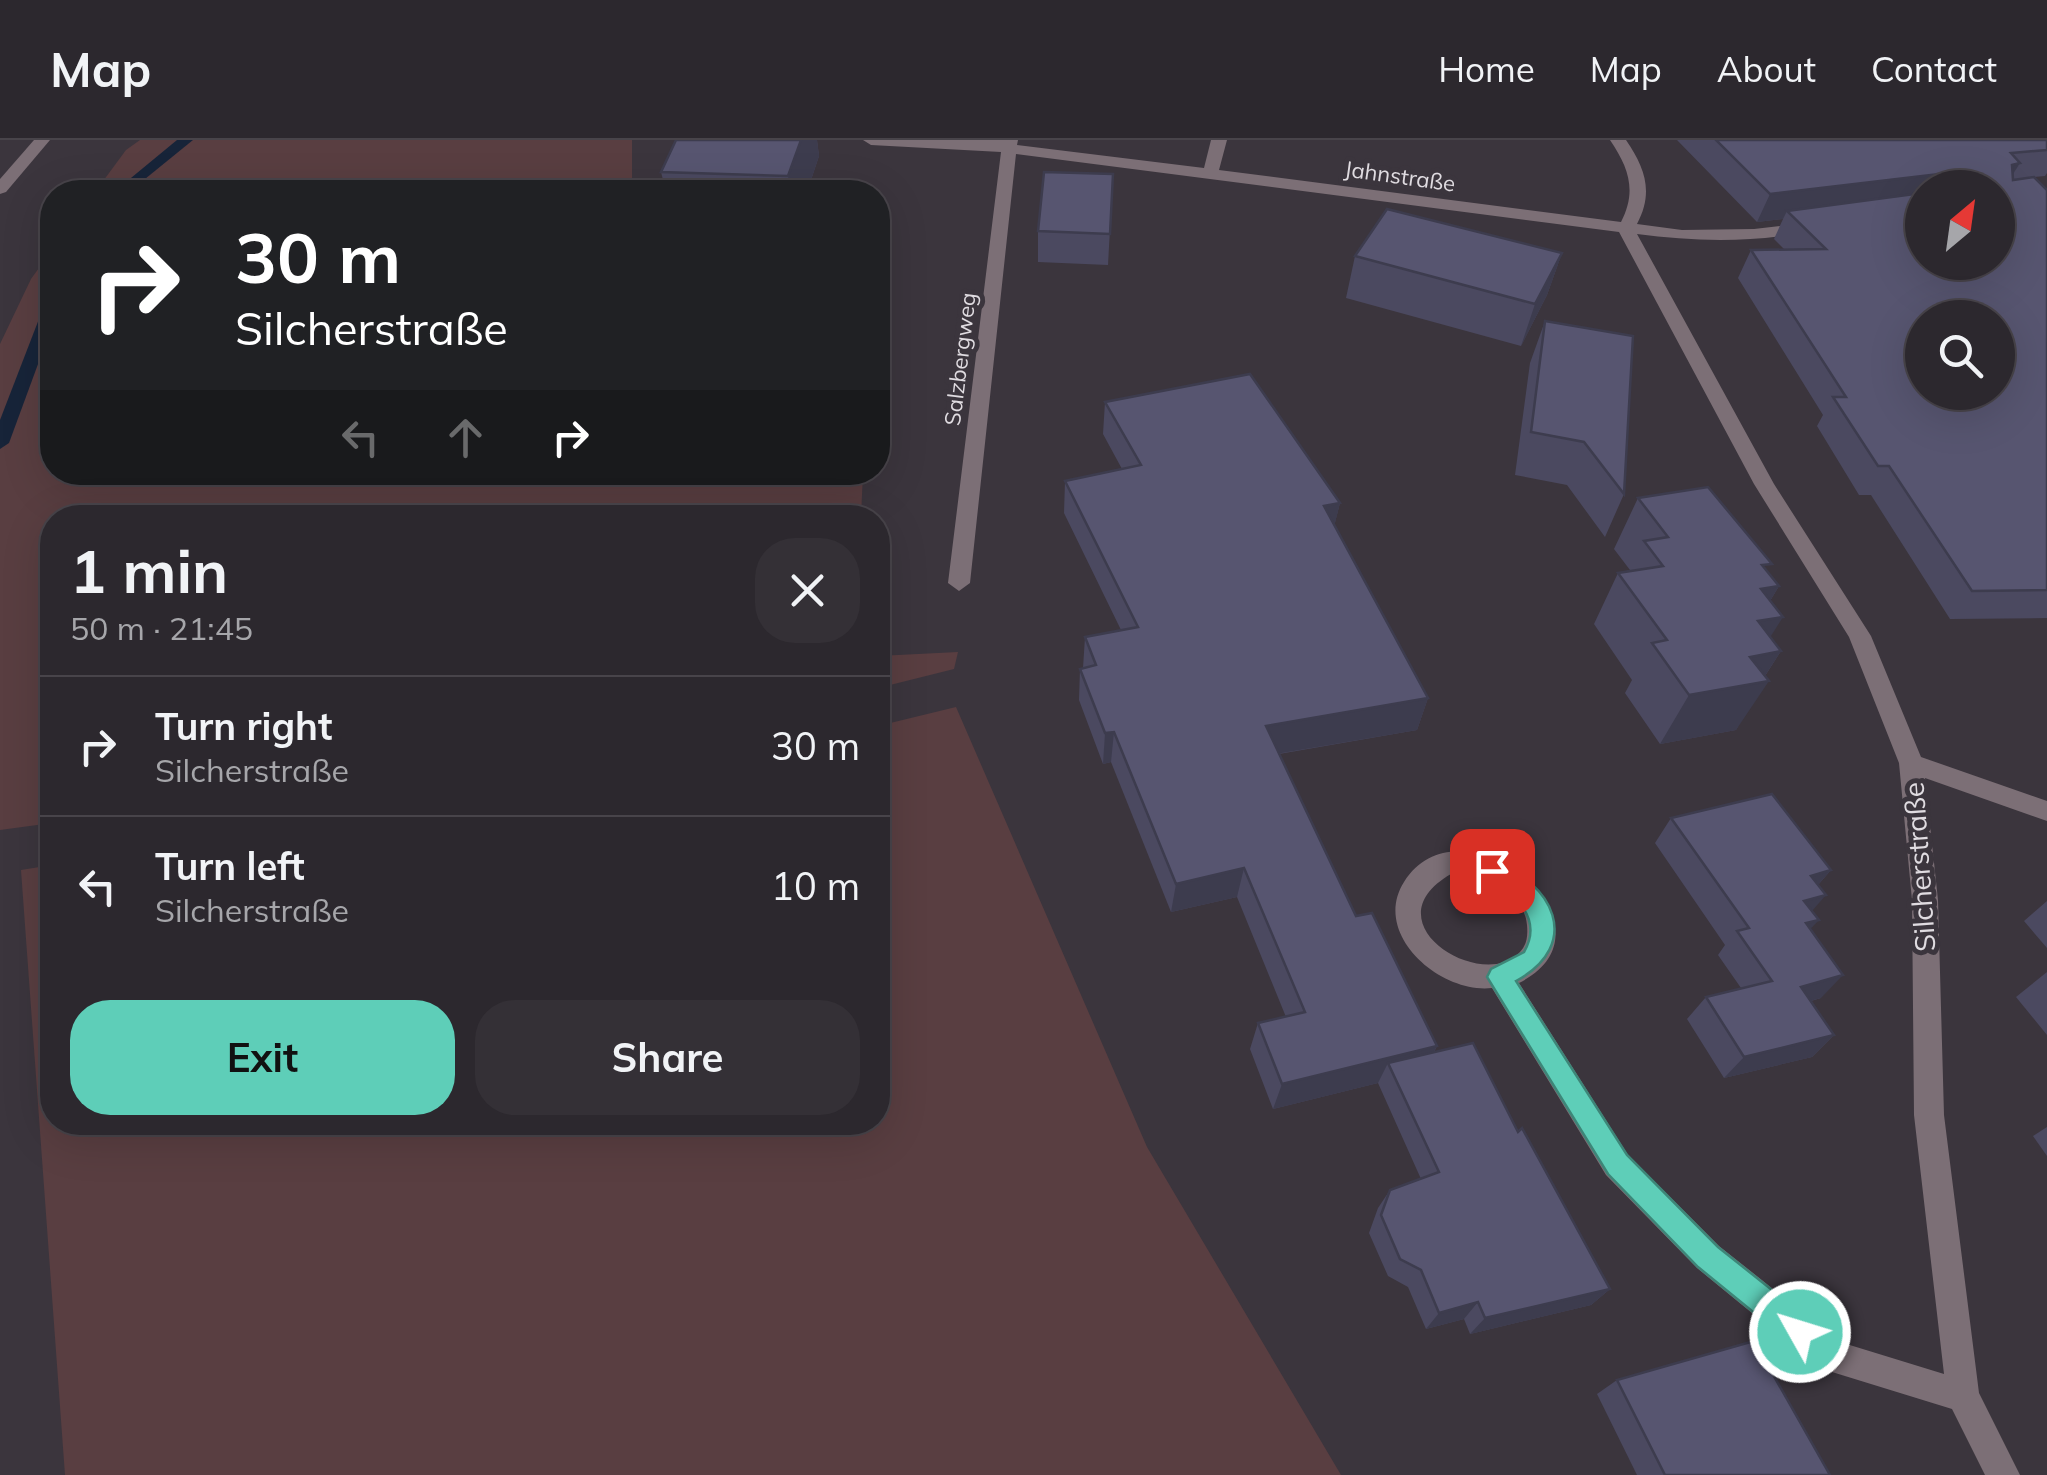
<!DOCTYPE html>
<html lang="en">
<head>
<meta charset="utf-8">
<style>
	:root { --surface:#2c282e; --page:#343036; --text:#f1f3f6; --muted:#a6a6aa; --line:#48444a; --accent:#5eceb8 }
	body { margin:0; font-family:Mulish,sans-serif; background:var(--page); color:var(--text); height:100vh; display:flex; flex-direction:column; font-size:38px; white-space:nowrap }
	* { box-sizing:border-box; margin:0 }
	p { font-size:32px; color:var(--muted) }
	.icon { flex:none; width:55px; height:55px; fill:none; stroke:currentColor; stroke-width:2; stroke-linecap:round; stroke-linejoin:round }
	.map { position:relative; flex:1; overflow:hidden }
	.side { position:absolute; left:40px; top:365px; width:850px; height:630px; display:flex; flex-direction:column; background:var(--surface); border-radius:40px; box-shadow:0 10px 40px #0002,0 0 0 2px var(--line) }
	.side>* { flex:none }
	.banner { position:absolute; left:40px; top:40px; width:850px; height:305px; border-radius:40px; box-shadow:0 10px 40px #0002,0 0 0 2px var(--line); background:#202124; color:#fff; overflow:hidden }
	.needle { width:65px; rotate:29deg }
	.buttons { position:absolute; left:1905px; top:30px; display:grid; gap:20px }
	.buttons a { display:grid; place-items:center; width:110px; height:110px; border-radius:50%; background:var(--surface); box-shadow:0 10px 40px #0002,0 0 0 2px var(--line); font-size:50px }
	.pin { position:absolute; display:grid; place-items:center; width:85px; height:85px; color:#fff; margin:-42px; border-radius:20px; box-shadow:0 5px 15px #0006 }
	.me { position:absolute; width:110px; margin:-55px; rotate:309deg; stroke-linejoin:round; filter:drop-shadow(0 0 8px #0008) }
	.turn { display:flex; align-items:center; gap:35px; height:210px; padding:0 30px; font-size:45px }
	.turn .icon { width:130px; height:130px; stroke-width:2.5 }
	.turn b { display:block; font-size:70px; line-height:85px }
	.lanes { display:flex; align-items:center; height:95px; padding:0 30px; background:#0003; justify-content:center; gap:50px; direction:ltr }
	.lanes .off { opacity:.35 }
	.round { display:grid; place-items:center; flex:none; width:105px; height:105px; border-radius:40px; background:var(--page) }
	.overview { display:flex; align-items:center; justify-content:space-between; height:170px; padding:0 30px }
	h1 { font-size:60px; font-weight:700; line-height:75px }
	.primary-button { display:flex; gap:20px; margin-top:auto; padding:20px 30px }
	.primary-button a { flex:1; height:115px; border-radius:40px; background:var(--accent); color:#111; font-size:40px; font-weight:700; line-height:115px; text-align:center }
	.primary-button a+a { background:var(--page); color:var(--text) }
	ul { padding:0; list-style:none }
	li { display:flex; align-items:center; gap:30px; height:140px; padding:0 30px; border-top:2px solid var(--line) }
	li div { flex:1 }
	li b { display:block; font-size:38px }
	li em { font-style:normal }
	header { display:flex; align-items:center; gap:60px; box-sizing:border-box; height:140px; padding:0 50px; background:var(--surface); border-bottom:2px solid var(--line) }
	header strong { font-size:48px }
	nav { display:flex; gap:55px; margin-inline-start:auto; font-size:35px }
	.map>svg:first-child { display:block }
</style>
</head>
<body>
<header>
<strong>Map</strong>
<nav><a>Home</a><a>Map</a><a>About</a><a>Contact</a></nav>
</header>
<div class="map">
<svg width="2047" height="1335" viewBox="0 0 2047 1335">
	<rect width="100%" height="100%" fill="#3b353d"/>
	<g fill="#593e41">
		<polygon points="140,0 632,0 632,52 95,52 126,10"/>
		<polygon points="52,110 52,332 863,333 861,377 52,378 52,683 0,690 0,204 31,139"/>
		<polygon points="958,512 954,529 878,548 878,516"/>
		<polygon points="956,567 1147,1007 1341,1335 65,1335 21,730 52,725 52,982 878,982 878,586"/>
	</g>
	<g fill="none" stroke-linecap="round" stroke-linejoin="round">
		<g fill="#172439" fill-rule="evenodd">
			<polygon points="177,0 193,0 129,52 114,52"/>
			<polygon points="52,161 52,186 9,303 0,309 0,280 44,166"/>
		</g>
		<g fill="#7c6f76" fill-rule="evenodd">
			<polygon points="34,0 50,0 6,52 0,54 0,39"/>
			<path d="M863,0H1018L1017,5L1204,28L1211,0H1227L1219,30L1621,82C1637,51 1629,28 1610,0H1626C1645,28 1654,52 1637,84L1682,90L1754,89L1816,82V90C1757,103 1697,102 1637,94L1774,344L1871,496L1921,617L2047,661V681L1925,638L1938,760L1944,975L1979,1253L2020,1335H1985L1952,1269L1819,1228L1697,1128L1606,1035L1492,848C1440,854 1371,794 1404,742C1461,650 1629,788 1519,843L1628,1015L1719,1106L1840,1202L1944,1234L1914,975L1912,760L1899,623L1849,497L1754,344L1619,92L1016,14L970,443L959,451L948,443L1001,12L871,5ZM1451,734C1483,735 1523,747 1527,785C1528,796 1527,806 1518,814C1479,851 1368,782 1451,734Z"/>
		</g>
	</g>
	<g fill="#4b4960" fill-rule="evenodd">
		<polygon points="676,0 817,0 819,16 807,52 666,52 661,32"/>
		<path d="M1677,0H2047V33L2045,36L2034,37L2047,50V478L1950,479L1871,355H1859L1817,286L1823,275L1738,138L1751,110L1784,109L1774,99L1783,79L1757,82ZM1922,48H1998L1922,122Z"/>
		<polygon points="1113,34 1108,125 1038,122 1038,91"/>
		<polygon points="1562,113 1547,155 1521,206 1346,158 1355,116"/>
		<polygon points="1545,181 1624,354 1605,397 1567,345 1515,335 1530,223"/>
		<polygon points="1105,262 1340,363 1334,386 1428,558 1417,590 1279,614 1356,776 1437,906 1434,912 1518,992 1610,1149 1591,1165 1470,1194 1464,1179 1426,1189 1408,1147 1388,1136 1369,1093 1378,1068 1390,1050 1421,1039 1378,943 1273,969 1250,909 1258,883 1286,877 1237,757 1171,772 1111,622 1103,624 1079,560 1080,529 1083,528 1085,497 1121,490 1064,373 1065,341 1122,329 1103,294"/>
		<polygon points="1638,358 1767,431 1779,446 1770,461 1770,498 1781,511 1765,536 1736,590 1660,604 1625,553 1632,540 1594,484 1618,433 1630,430 1614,409"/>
		<polygon points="1671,678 1831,730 1818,745 1812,771 1810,789 1821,858 1811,861 1834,895 1812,917 1724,938 1687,879 1706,857 1741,848 1718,815 1725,805 1655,703"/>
		<polygon points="2047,761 2047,808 2024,781"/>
		<polygon points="2047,832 2047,895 2016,857"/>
		<polygon points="2047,987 2047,1016 2033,996"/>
		<polygon points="1617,1240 1830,1335 1637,1335 1597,1254"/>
	</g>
	<g fill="#3d3c4e">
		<polygon points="801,0 817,0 819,16 807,52 791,52 788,36"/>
		<polygon points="2020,23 2003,50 2012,25"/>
		<polygon points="1940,34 1933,48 1922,48 1922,62 1787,71 1783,79 1757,82 1770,54"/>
		<polygon points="1562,113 1547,155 1521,206 1535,164"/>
		<polygon points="1340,363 1332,395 1324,366"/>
		<polygon points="1779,446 1758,481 1783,477 1759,515 1781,511 1761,542 1769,541 1736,590 1660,604 1689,555 1761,449"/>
		<polygon points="1428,558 1417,590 1259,617 1266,586"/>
		<polygon points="1114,592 1111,622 1103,624 1105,593"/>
		<polygon points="1244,728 1237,757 1171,772 1176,744"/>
		<polygon points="1831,730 1810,754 1811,736"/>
		<polygon points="1826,755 1805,779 1804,761"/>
		<polygon points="1819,780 1797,803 1806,783"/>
		<polygon points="1843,835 1821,858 1780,869 1801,847"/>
		<polygon points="1834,895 1812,917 1724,938 1744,917"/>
		<polygon points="1437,906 1423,932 1388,923 1378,943 1273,969 1282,944"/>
		<polygon points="1610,1149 1591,1165 1470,1194 1485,1178"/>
		<polygon points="1478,1162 1464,1179 1426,1189 1439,1173"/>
	</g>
	<g fill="#575570" stroke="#3d3c4e" stroke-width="2.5" fill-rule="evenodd">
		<polygon points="676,0 801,0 788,36 661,32"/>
		<path d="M1716,0H2047V10L2011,13L2020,23L2012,25L2013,40L2034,37L2047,50V450L1972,451L1889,326H1878L1833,257H1846L1751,110L1826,109L1787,71L1922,53V122H1998V48H1939L1940,34L1770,54ZM1922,178H1998V252H1922Z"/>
		<polygon points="1044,32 1113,34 1110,94 1038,91"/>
		<polygon points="1387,69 1562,113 1535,164 1355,116"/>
		<polygon points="1545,181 1633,196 1624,354 1584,302 1531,292"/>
		<polygon points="1250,234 1340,363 1324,366 1428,558 1266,586 1356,776 1372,773 1437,906 1282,944 1258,883 1305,872 1244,728 1176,744 1114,592 1105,593 1080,529 1096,525 1085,497 1138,487 1065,341 1141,325 1105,262"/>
		<polygon points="1708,347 1772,424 1762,425 1779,446 1761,449 1783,477 1758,481 1781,511 1750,517 1769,541 1689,555 1652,503 1667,500 1618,433 1663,426 1644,401 1668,397 1638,358"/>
		<polygon points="1772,654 1831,730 1811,736 1826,755 1804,761 1819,780 1806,783 1843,835 1801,847 1834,895 1744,917 1706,857 1772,841 1737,791 1749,788 1671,678"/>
		<polygon points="1473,903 1518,992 1522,988 1610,1149 1485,1178 1478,1162 1439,1173 1421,1130 1400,1119 1381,1075 1390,1050 1439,1032 1388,923"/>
		<polygon points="1754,1201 1830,1335 1665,1335 1617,1240"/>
	</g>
	<path fill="#5eceb8" stroke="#3d8678" stroke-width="2.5" d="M1492,721C1553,742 1584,804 1516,841L1627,1015L1718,1107L1811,1181L1815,1192L1811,1202L1800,1206L1790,1202L1698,1127L1608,1034L1487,837L1491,829L1524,812C1544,778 1513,750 1483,738L1480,731L1483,724Z"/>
	<g text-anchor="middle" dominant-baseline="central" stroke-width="10" stroke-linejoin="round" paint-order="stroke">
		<g font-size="22" fill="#e0dce1" stroke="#3b353d">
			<text transform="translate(1400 36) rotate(8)">Jahnstraße</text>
			<text transform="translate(960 219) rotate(-83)">Salzbergweg</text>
		</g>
		<g font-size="28" fill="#e0dce1" stroke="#3b353d">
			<text transform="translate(1919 727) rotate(-94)">Silcherstraße</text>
		</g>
	</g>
</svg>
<div class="buttons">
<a><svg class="needle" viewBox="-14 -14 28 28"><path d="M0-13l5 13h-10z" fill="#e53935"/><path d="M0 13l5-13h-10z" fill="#a6a6aa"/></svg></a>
<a><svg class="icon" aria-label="search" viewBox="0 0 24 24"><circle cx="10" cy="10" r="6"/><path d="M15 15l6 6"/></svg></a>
</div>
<div class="pin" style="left:1492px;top:731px;background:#d93025"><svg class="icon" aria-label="arrive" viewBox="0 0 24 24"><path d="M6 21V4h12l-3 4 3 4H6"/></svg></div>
<svg class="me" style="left:1800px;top:1192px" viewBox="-20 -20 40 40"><circle r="17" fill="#5eceb8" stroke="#fff" stroke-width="3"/><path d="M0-11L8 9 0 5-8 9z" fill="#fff"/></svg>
<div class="banner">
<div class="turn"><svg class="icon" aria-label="right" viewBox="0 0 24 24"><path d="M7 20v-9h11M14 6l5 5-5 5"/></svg><div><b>30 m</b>Silcherstraße</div></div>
<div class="lanes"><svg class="icon off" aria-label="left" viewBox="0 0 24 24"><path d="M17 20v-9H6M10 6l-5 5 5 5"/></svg><svg class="icon off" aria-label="ahead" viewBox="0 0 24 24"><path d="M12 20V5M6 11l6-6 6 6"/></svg><svg class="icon" aria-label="right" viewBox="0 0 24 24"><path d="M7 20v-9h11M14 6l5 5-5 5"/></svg></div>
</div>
<section class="side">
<div class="overview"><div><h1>1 min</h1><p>50 m · 21:45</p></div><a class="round"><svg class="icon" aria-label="close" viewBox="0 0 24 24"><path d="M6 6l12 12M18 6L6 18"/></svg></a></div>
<ul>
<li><svg class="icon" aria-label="right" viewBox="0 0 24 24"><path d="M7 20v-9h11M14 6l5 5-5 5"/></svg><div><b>Turn right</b><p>Silcherstraße</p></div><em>30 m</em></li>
<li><svg class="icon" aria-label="left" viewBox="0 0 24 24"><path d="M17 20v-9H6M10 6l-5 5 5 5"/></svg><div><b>Turn left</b><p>Silcherstraße</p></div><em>10 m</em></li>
</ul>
<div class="primary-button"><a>Exit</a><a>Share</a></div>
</section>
</div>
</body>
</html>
